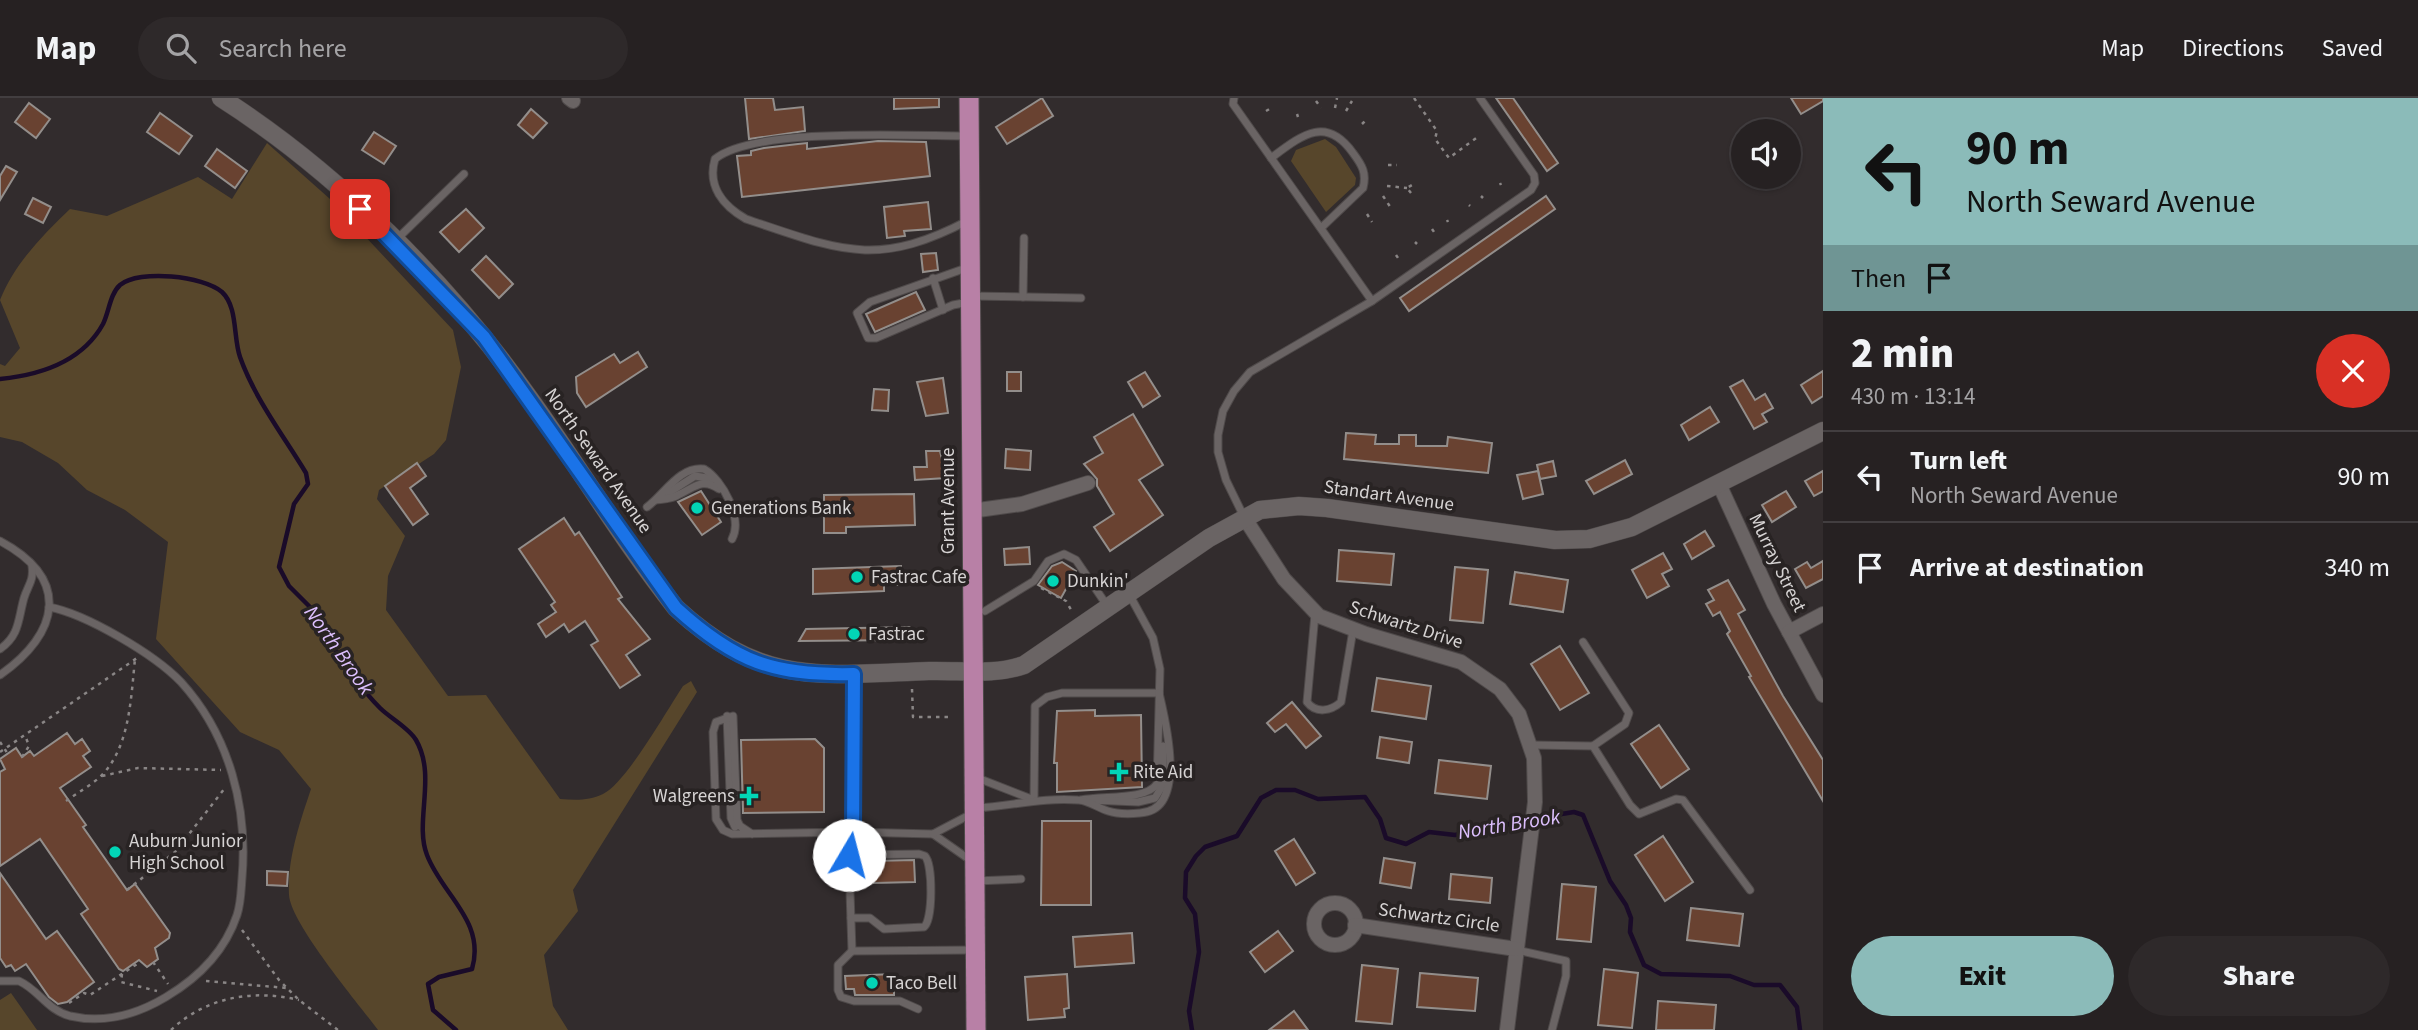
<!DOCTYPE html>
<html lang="en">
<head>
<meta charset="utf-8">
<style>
	:root { --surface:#262122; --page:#2e292a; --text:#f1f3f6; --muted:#a4a3a5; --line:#423e40; --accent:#8bbbb9 }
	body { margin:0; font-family:"Source Sans 3",sans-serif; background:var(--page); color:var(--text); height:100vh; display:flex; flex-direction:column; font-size:26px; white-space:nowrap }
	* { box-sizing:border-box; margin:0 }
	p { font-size:23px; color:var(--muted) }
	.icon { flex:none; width:38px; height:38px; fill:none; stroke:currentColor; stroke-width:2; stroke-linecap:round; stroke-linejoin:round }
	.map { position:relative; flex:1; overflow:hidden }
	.panel { display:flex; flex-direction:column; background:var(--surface); width:595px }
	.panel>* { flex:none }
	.top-card { background:#8bbbb9; color:#111; overflow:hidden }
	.buttons { position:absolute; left:1731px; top:21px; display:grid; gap:14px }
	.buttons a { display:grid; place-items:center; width:70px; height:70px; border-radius:50%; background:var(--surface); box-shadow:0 2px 5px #0004,0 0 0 2px var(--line); font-size:35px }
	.pin { position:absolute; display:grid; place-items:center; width:60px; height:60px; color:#fff; margin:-30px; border-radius:14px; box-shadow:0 4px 10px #0006 }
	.me { position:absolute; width:77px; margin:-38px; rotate:8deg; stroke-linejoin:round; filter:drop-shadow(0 0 5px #0008) }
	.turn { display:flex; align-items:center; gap:24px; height:147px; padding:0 28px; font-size:32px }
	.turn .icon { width:91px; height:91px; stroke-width:2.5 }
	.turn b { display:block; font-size:49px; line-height:60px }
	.then { display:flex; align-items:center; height:66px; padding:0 28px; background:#0003; gap:14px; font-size:26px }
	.round { display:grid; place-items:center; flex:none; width:74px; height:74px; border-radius:37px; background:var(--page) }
	.head { display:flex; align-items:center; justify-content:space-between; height:119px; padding:0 28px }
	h1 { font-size:42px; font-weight:800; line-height:52px }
	.action { display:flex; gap:14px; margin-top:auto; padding:14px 28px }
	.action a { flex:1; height:80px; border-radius:42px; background:var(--accent); color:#111; font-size:28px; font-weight:800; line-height:80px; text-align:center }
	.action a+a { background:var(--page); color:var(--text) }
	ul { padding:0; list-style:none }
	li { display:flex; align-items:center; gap:21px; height:91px; padding:0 28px; border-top:2px solid var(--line) }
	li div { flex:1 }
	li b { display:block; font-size:26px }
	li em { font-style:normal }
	header { display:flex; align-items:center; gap:42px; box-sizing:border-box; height:98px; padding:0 35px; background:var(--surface); border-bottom:2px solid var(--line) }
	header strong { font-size:33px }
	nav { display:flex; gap:38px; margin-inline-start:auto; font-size:24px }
	.search { width:490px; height:63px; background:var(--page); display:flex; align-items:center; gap:18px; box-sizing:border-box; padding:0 24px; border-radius:38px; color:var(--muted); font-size:26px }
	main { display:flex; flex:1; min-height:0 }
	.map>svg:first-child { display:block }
</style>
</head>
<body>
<header>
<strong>Map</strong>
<div class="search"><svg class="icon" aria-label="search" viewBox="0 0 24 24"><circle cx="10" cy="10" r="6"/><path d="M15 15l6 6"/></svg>Search here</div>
<nav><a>Map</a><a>Directions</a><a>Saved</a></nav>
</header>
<main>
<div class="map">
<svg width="1823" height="932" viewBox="0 0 1823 932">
	<rect width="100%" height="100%" fill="#322c2d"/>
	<g fill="#57462b">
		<polygon points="1325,41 1336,49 1356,80 1355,87 1326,114 1291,63 1296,52"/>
		<path d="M267,45L330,101L453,232L461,269L446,342L434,356L379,392L377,401L405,438L388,478L386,512L448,598L486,597L560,701C575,702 589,703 603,696C626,685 667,612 683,588L691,583L697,594L573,792L578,813L544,857L553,908L568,932H378C358,905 291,826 289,797C287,761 300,724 311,691L279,652L240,634L156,541L168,444L125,412L87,392L58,365L22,344L0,339V266L5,268L20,250L0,202C15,165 42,138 70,111L107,118L198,79L232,101Z"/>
		<polygon points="11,895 37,932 0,932 0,902"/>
	</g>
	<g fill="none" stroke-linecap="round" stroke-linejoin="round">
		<g stroke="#1a0b29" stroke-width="4.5">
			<path d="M0,281C40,277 82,264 103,226C109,214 110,196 120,187C140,171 203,178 222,194C238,209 233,239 240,259C255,301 283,337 306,375L308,386L294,406L279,469L289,488L319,518L320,529C338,556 357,587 380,610C390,620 409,630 416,642C437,678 414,724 427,757C442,797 486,823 472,871L439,879L428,886L433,912L456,932"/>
			<polyline points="1537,720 1574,714 1583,717 1610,783 1626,807 1631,820 1630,834 1644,867 1661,876 1730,878 1754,887 1780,887 1797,909 1800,932"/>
			<polyline points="1192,932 1189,913 1199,854 1195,816 1185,800 1186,774 1196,758 1205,749 1237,738 1261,700 1276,692 1295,692 1318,701 1365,699 1380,721 1386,740 1406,746 1429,734 1455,737 1529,722"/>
		</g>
	</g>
	<g fill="#694231" stroke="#938e8b" stroke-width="2">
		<polygon points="745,0 773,0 775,12 803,9 805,33 749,41"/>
		<polygon points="894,0 939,0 939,9 894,11"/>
		<polygon points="1042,0 1053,18 1007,46 996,29"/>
		<polygon points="1496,0 1513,0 1558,65 1547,73"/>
		<polygon points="1791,0 1823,0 1823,3 1801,16"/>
		<polygon points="29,5 50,21 36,40 15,24"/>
		<polygon points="531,11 547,25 533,40 518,27"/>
		<polygon points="160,15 192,38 179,56 147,34"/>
		<polygon points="374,34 396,48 384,66 362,52"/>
		<polygon points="878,43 926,44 930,78 742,99 737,58 751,57 751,53 764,50 798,46 807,45 807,51"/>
		<polygon points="217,51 247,73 235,90 205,68"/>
		<polygon points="6,68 17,74 0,102 0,78"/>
		<polygon points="1546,98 1555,111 1409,213 1400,200"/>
		<polygon points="33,100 51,109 43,125 25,116"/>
		<polygon points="928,104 931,131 904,133 905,138 887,140 884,109"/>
		<polygon points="466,111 484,130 459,154 440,134"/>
		<polygon points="936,155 938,172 923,174 921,156"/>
		<polygon points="486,158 513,186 499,200 472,172"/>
		<polygon points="916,194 925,212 875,234 866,216"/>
		<polygon points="638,254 647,269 586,309 577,295 576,279 614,256 620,265"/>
		<polygon points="1823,273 1823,298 1812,305 1801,287"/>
		<rect x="1007" y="274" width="14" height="19"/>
		<polygon points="1145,274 1160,298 1143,309 1128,284"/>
		<polygon points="943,280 948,315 926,318 917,284"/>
		<polygon points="1743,282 1755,302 1765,296 1773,310 1762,316 1767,324 1754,331 1730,289"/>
		<polygon points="874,291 889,292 888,313 872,312"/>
		<polygon points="1710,309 1719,324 1689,342 1681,327"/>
		<polygon points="1133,316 1163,367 1139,382 1163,417 1110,453 1094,429 1114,416 1097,388 1097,381 1084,366 1103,355 1094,339"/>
		<polygon points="1346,335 1376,337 1375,346 1399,346 1399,337 1416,337 1416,348 1447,348 1448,339 1492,345 1488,375 1344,361"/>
		<polygon points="1006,351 1031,353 1030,372 1005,370"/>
		<polygon points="926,353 940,353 946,380 915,382 914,369 927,369"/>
		<polygon points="1625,362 1632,376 1594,396 1586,383"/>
		<polygon points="1553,363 1556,378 1540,381 1537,367"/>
		<polygon points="417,365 426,378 410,390 428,416 413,427 385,388"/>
		<polygon points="1538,373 1543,396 1523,401 1517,377"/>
		<polygon points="1823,373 1823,393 1814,398 1805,383"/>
		<polygon points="701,393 721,424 702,437 678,404"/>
		<polygon points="1786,393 1796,409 1772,424 1762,407"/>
		<polygon points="914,396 915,427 846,429 846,435 824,435 824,397"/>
		<polygon points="564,420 575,437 579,434 622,499 618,501 650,541 626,557 640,577 620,590 591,547 598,543 585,523 569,534 564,526 546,539 538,526 556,514 551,507 555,504 519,451"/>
		<polygon points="1705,433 1714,448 1692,461 1684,446"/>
		<polygon points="1029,449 1030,466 1005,467 1004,451"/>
		<polygon points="1339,452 1394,456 1391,487 1337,483"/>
		<polygon points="1663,455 1672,471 1662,476 1669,488 1647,500 1632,472"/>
		<polygon points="1823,463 1823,481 1806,490 1795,471 1807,464 1811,470"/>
		<polygon points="1062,464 1076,473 1061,500 1038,487 1052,468"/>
		<polygon points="901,468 901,487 884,487 884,493 813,496 813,471"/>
		<polygon points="1455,469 1488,472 1483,525 1450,522"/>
		<polygon points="1515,474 1568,482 1563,514 1510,506"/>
		<polygon points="1728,482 1745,512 1738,516 1783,598 1823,662 1823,703 1749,579 1751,578 1727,536 1730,533 1720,514 1713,518 1706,506 1714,502 1708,492"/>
		<polygon points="909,529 902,542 799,543 806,531"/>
		<polygon points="1560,548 1589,595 1560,612 1531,566"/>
		<polygon points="1377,580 1431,588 1426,621 1372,613"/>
		<polygon points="1292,604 1321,638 1306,650 1286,626 1275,634 1267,625"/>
		<polygon points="1095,612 1095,618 1141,617 1142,689 1057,694 1057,665 1054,665 1057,613"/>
		<polygon points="1659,627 1689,671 1661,690 1631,646"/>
		<polygon points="67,635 75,646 82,641 90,653 83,658 91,669 60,690 86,727 83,729 127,792 135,786 170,835 169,840 155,850 158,861 147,869 139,862 123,873 119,871 81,816 88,811 40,741 0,768 0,674 5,671 0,661 16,650 22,659 30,653 34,658"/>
		<polygon points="1380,639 1412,644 1409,665 1377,660"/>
		<polygon points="815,641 824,650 824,714 743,715 741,642"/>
		<polygon points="1439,662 1491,668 1487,701 1435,695"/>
		<polygon points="1042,723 1091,723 1091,807 1041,807"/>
		<polygon points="1663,738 1693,784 1665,803 1635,757"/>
		<polygon points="1294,741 1315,775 1296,787 1275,753"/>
		<polygon points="1384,760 1415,765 1411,790 1380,785"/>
		<polygon points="914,762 915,784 874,785 873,763"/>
		<polygon points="267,773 288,774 287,788 267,787"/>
		<polygon points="0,775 46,841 57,833 94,884 67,904 58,906 49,899 26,866 15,873 11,867 6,869 0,860"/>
		<polygon points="1451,776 1492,780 1490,805 1449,801"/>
		<polygon points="1562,786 1596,789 1591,844 1557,841"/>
		<polygon points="1691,810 1743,816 1739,848 1687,842"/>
		<polygon points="1278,833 1293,853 1265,874 1250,854"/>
		<polygon points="1132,835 1134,865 1075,869 1073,839"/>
		<polygon points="1362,867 1398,871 1392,926 1356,923"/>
		<polygon points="1604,871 1638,875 1632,930 1598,927"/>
		<polygon points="1420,875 1478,880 1475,913 1417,909"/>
		<polygon points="894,876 894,897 855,897 854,891 846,891 845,878"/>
		<polygon points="1067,876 1069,910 1064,911 1065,919 1028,922 1025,879"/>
		<polygon points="1658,903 1716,907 1714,932 1656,932"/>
		<polygon points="1294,913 1308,932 1269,932"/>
	</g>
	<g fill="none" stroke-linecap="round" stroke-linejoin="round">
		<defs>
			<g id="service">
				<polyline points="1234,0 1233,6 1372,203"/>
				<path d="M967,38C912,38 754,29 715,61C707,88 723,108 746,121C839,152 876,171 969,122"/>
				<path d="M1271,60C1302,37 1326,17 1353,55C1362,67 1367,75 1363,90L1321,130"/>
				<polyline points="397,141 464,76"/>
				<polyline points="969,169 870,204 857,215 868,240 876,240 953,207 969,204"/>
				<polyline points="933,180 943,212"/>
				<polyline points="971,198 1081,200"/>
				<polyline points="1023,199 1024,140"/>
				<polyline points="662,399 695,378 713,381"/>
				<path d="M656,402C663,401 672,401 678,397C694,390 702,379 719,391"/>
				<path d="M647,409C664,397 679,368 704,371C723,382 743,421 732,441"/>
				<polyline points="1244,419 1226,382 1218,354 1218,337 1223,313 1234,293 1250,274 1372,203 1531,92 1535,85 1534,77 1480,0"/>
				<path d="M0,443C71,481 60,535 0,577"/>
				<polyline points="985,513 1034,483 1048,463 1064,456 1076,462 1108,509"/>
				<path d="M1315,516L1307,604C1316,616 1331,613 1341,604L1353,532"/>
				<polyline points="1583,544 1629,615 1625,626 1593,648"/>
				<path d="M0,551C20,537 18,521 24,500C28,487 34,483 32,468"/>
				<polyline points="854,577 853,734 933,736 973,764"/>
				<polyline points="727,618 731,720 735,729"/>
				<polyline points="1532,647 1593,648 1630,707 1639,716 1676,701 1683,702 1750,792"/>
				<polyline points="975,679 1034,702 1035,608 1047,599 1062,595 1159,595"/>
				<path d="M1081,702C1102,697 1145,703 1157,686L1160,571L1153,540L1129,496"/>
				<polyline points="1089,702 1138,704 1155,700 1163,687 1163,648"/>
				<path d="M977,710C1011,708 1044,699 1078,702C1088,702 1098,710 1108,713C1117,716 1130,716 1140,715C1188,713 1166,625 1159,595"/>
				<polyline points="848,734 852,853 973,852"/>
				<polyline points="752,736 740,728 737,722 733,618 716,624 713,634 716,721 723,732 732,736 853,734"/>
				<polyline points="933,736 973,715"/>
				<path d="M849,757L919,756L925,758C933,767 933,822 924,829L884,831L870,820H851"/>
				<polyline points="976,783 1021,781"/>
				<polyline points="1517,852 1566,863 1566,878 1552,932"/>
				<polyline points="852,853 838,867 838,892 841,899 854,903 900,903 918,911"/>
				<path d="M0,883H19C39,892 47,912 70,918C105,926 136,917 166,899C198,880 225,853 237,817C241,805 241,793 242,780C248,710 230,638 181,584C154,556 86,516 49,509"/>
			</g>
			<g id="minor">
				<polyline points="569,0 573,3"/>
				<polyline points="1719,386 1774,506 1823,597"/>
				<polyline points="971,413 1022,406 1088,385"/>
				<polyline points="1244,419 1284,481 1319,518 1366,536 1461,564 1500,591 1519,616 1534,660 1535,704 1507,932"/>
				<polyline points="1789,534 1823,516"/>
				<circle cx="1335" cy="826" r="21"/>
				<polyline points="1355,827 1516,851"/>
			</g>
			<path id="tertiary" d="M221,0C337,74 448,185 527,297C578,367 622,442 676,510C762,589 820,577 929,573C961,572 993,578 1024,567L1209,440L1260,412L1299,408L1327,410L1555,442L1589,441L1632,429L1823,333"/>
			<polyline id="trunk" points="969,0 976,932"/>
		</defs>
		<use href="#service" stroke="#4f4a4a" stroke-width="9"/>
		<use href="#minor" stroke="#4f4a4a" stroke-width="16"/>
		<use href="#tertiary" stroke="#4f4a4a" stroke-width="19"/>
		<use href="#trunk" stroke="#4f4a4a" stroke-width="21"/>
		<g stroke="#8a8686" stroke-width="2.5" stroke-dasharray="3.5 5" stroke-linecap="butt">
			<polyline points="1414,0 1437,33 1435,41 1449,60 1479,38"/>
			<polyline points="1316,3 1321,10"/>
			<polyline points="1335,10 1337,0"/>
			<polyline points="1266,13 1271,10"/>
			<polyline points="1346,13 1352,3"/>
			<polyline points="1297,16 1298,19"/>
			<polyline points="1362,26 1366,22"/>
			<polyline points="1388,67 1397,67"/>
			<polyline points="1500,85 1501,87"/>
			<polyline points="1387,88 1407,90"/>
			<polyline points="1411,95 1407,90 1412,87"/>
			<polyline points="1383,98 1391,110"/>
			<polyline points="1481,98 1483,100"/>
			<polyline points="1469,107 1470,108"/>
			<polyline points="1367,116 1372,124"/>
			<polyline points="1447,122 1448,124"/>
			<polyline points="1432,131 1434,134"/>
			<polyline points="1415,144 1417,146"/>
			<polyline points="1396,157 1398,160"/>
			<polyline points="1041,490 1066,503 1073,515"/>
			<polyline points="912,591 913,619 952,619"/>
			<polyline points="0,644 8,656"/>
			<polyline points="0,654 137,560"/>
			<polyline points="22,659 29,648 25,637"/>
			<polyline points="102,678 138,670 221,672"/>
			<path d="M66,703C77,695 92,687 102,677C130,648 131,599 135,561"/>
			<polyline points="127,792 175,754 225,690"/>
			<polyline points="242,832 279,882 299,902 338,932"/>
			<polyline points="153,864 168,886"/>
			<polyline points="122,876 121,884 157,893"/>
			<polyline points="206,883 287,890"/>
			<polyline points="69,905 84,895 90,897 140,864"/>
			<path d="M171,932C206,899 253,891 299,902"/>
		</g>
		<use href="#service" stroke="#6a6464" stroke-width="7"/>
		<use href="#minor" stroke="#6a6464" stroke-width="14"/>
		<use href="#tertiary" stroke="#6a6464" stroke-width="18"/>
		<use href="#trunk" stroke="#b880a6" stroke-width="19"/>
	</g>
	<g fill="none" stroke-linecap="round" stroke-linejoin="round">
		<defs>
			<path id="route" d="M360,111L484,239L676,510C735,564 774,578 854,576L853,734H848L849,757"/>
		</defs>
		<use href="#route" stroke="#114b97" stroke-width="18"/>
		<use href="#route" stroke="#1a73e8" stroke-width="12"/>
	</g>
	<g fill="#02d5b6" stroke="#282323" stroke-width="2.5">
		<circle cx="697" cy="410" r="7"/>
		<circle cx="857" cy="479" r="7"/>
		<circle cx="1053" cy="483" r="7"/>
		<circle cx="854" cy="536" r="7"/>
		<path d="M1115.5 663.5h7v7h7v7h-7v7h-7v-7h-7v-7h7z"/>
		<path d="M745.5 687.5h7v7h7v7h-7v7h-7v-7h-7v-7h7z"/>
		<circle cx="115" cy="754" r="7"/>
		<circle cx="872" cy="885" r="7"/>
	</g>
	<g text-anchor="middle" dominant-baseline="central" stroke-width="7" stroke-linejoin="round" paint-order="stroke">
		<g font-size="19" fill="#d6d3d3" stroke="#282323">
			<text transform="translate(598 363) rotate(55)">North Seward Avenue</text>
			<text transform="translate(1389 398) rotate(8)">Standart Avenue</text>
			<text transform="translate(948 403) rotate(-90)">Grant Avenue</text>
			<text transform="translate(1777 465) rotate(64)">Murray Street</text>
			<text transform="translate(1406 527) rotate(18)">Schwartz Drive</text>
			<text transform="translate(1439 820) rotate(8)">Schwartz Circle</text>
		</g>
		<g font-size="19" fill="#d6d3d3" stroke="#282323" text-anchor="start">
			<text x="711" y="410">Generations Bank</text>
			<text x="871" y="479">Fastrac Cafe</text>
			<text x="1067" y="483">Dunkin'</text>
			<text x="868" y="536">Fastrac</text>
			<text x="1133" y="674">Rite Aid</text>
			<text x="735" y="698" text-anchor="end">Walgreens</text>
			<text x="129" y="743">Auburn Junior<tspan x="129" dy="22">High School</tspan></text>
			<text x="886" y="885">Taco Bell</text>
		</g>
		<g font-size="21" font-style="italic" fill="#dcbffd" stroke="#282323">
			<text transform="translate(339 552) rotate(55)">North Brook</text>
			<text transform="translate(1509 726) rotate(-9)">North Brook</text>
		</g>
	</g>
</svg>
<div class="buttons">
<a><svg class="icon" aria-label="sound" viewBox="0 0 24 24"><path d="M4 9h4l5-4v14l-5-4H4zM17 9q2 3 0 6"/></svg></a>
</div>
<div class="pin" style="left:360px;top:111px;background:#d93025"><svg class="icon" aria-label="arrive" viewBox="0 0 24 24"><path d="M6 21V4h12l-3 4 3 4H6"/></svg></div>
<svg class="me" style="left:849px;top:757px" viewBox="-20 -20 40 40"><circle r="19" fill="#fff"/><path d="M0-13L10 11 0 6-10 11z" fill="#1a73e8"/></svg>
</div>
<section class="panel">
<div class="top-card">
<div class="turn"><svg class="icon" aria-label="left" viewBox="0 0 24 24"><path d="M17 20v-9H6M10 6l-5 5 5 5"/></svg><div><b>90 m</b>North Seward Avenue</div></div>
<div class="then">Then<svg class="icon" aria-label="arrive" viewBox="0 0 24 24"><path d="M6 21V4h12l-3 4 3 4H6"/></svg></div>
</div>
<div class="head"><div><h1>2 min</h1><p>430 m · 13:14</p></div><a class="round" style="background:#d93025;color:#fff"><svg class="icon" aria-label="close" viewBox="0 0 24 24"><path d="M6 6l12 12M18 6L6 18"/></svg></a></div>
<ul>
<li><svg class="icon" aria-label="left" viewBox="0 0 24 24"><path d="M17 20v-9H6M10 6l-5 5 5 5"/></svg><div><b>Turn left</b><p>North Seward Avenue</p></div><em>90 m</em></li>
<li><svg class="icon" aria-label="arrive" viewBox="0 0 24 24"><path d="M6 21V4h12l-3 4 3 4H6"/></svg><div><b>Arrive at destination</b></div><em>340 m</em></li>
</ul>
<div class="action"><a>Exit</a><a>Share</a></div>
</section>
</main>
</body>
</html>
